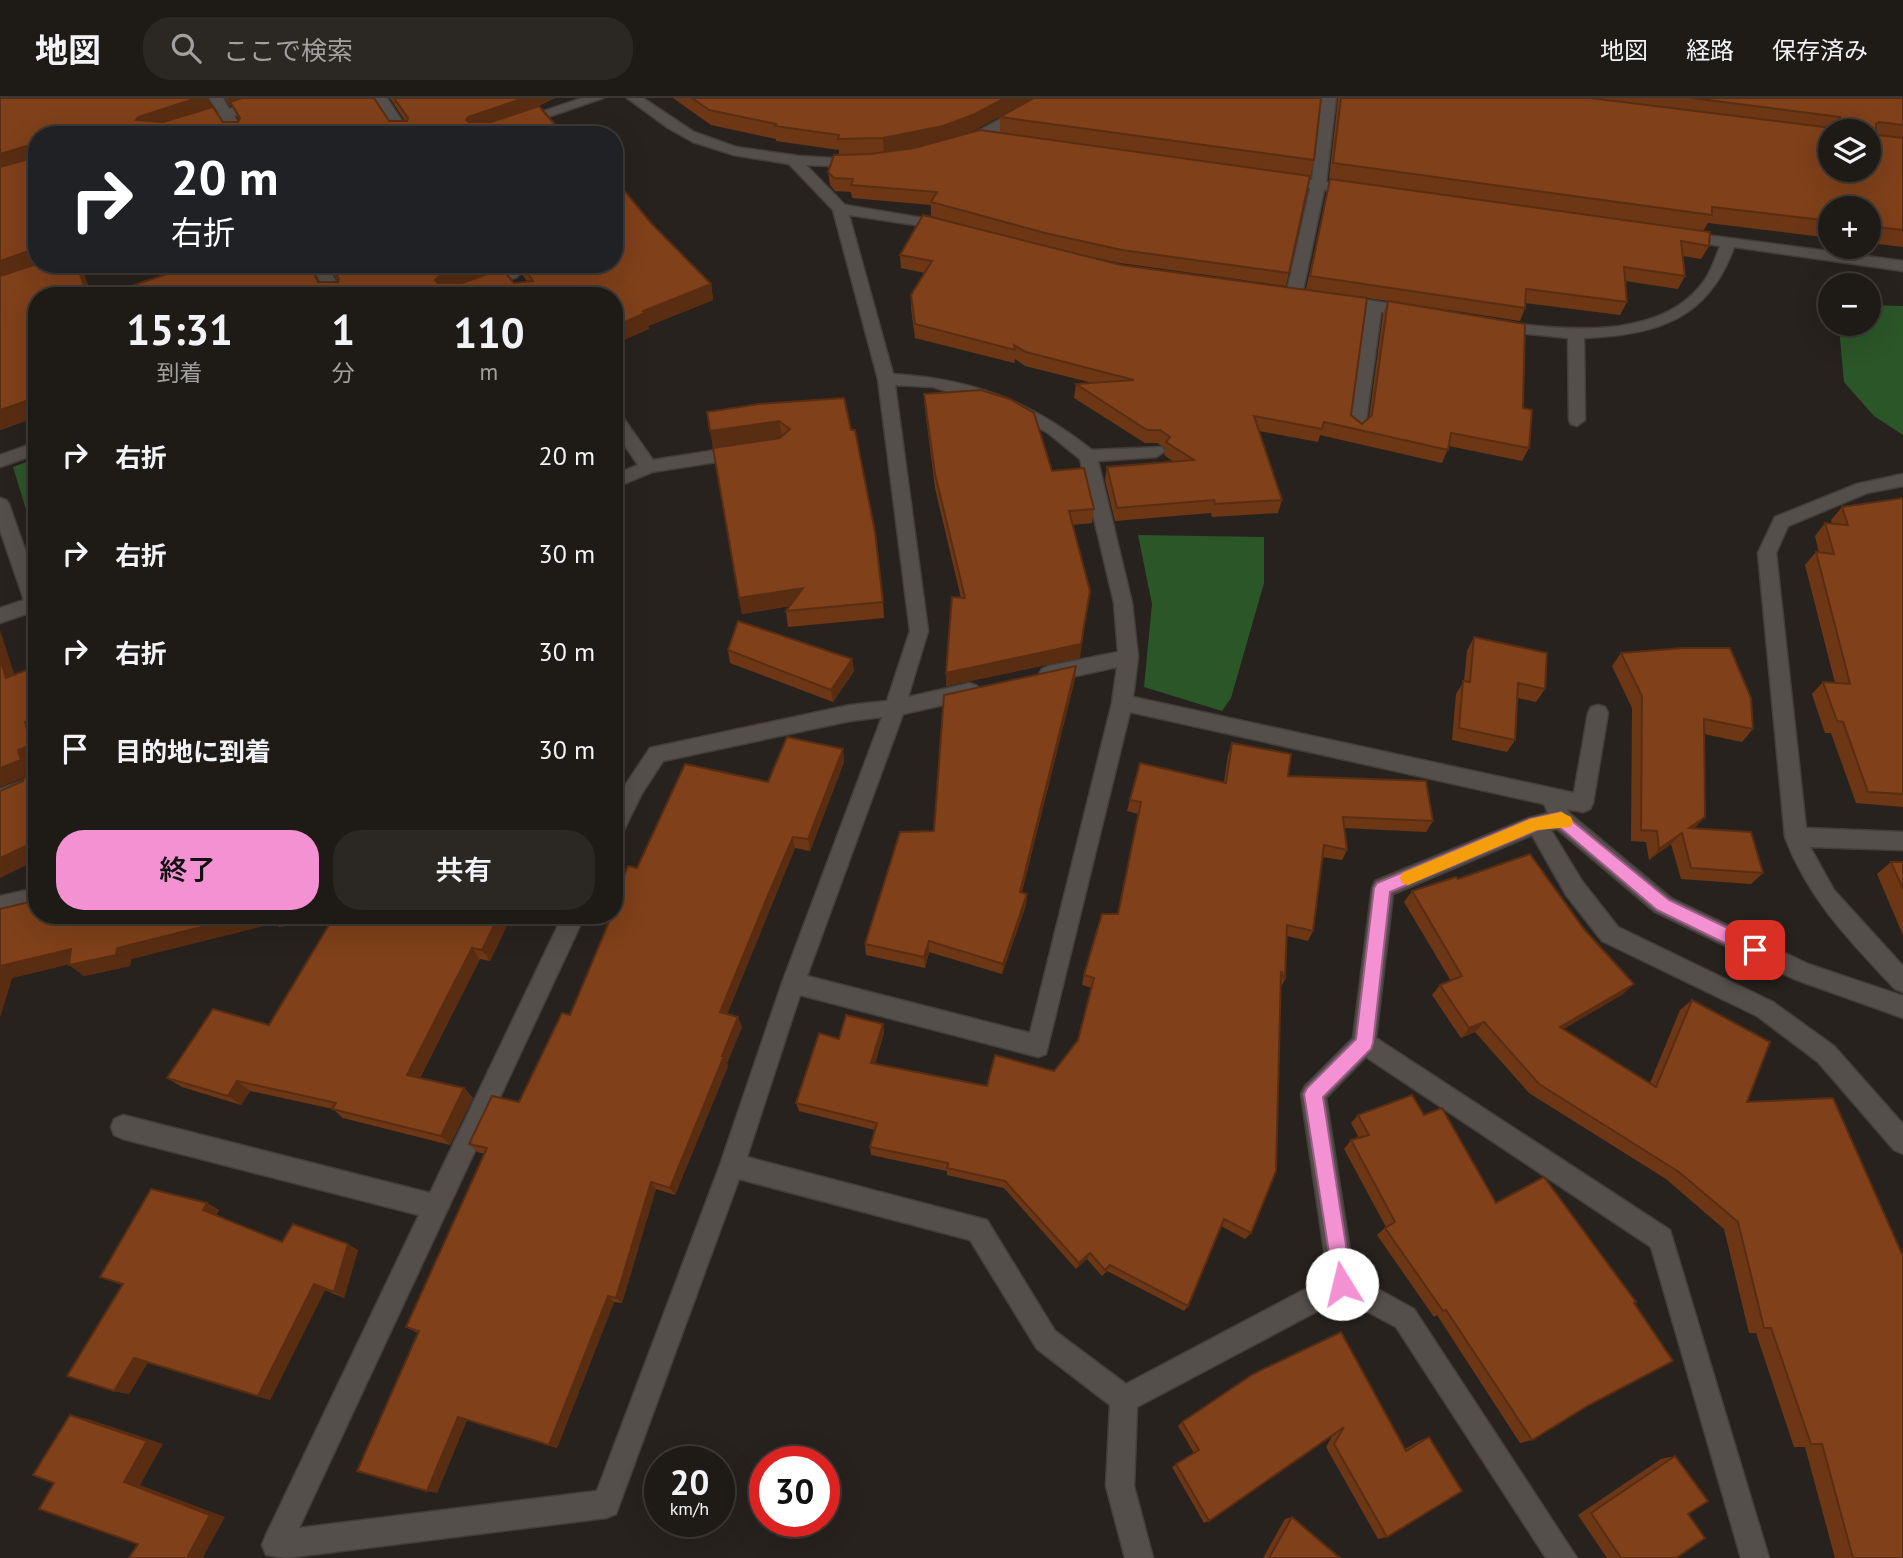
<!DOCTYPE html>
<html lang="ja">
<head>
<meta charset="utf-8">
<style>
	:root { --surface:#1e1a16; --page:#2b2723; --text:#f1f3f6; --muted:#a1a1a1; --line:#3c3835; --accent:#f491d3 }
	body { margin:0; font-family:"PT Sans","Noto Sans JP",sans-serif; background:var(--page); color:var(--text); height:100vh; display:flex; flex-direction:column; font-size:26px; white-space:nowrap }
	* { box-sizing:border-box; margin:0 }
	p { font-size:23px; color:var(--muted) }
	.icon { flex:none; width:38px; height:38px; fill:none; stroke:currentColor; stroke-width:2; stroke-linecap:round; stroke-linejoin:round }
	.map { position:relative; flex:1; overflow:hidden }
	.sheet { position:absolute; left:28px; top:189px; width:595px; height:637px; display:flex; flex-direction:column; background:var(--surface); border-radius:28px; box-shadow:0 7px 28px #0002,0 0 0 2px var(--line) }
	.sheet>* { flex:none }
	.banner { position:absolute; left:28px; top:28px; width:595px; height:147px; border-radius:28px; box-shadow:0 7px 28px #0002,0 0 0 2px var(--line); background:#202124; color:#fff; overflow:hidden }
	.tools { position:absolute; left:1818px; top:21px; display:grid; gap:14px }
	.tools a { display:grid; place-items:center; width:63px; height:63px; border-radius:50%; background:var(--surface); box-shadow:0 7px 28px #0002,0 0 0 2px var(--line); font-size:35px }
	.speed { position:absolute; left:644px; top:1348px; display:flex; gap:14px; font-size:35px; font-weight:700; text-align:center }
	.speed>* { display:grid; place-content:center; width:91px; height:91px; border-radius:50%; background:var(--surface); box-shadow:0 7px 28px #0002,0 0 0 2px var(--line); line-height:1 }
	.speed small { font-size:18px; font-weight:400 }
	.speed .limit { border:10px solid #d22; background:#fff; color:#111 }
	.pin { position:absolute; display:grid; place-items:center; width:60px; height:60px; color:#fff; margin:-30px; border-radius:14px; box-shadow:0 4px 10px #0006 }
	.me { position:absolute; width:77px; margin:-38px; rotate:351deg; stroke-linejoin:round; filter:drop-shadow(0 0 5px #0008) }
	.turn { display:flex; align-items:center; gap:24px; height:147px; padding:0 28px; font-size:32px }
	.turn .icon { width:91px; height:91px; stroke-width:2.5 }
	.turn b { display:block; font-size:49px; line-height:60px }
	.eta { display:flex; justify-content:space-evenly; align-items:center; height:119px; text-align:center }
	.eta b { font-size:42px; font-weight:600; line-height:49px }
	.action { display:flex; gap:14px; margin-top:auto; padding:14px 28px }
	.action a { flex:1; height:80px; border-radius:28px; background:var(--accent); color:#111; font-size:28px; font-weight:600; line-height:80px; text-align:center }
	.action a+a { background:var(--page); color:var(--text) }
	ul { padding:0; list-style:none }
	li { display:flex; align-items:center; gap:21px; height:98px; padding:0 28px }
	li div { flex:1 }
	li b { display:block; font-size:26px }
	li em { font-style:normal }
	header { display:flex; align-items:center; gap:42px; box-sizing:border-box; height:98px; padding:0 35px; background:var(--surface); border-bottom:2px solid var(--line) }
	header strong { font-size:33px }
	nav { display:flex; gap:38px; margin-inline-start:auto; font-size:24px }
	.search { width:490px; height:63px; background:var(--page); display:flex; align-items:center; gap:18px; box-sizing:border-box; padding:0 24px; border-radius:28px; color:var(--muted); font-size:26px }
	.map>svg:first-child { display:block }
</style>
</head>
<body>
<header>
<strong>地図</strong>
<div class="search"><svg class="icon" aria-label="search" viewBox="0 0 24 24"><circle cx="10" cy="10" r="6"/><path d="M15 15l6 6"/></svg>ここで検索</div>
<nav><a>地図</a><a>経路</a><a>保存済み</a></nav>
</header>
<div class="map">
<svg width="1903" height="1460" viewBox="0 0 1903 1460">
	<rect width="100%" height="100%" fill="#28221e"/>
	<g fill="#2b5628">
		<polygon points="1869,207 1903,208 1903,337 1874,318 1844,284 1839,229 1843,226 1869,226"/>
		<polygon points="37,360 37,447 13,369"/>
		<polygon points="1138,437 1264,439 1264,485 1231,600 1222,613 1144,589 1152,506"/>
	</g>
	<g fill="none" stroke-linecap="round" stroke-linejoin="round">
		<defs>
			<g id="minor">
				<polygon points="209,0 223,0 229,11 267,0 288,0 234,18 245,37 231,37 222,21 170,37 147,37 218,14"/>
				<polygon points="373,0 387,0 411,37 397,37"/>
				<polygon points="582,0 603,0 496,37 474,37"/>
				<path d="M627,0H643L694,34L736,49L799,58L863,62L865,65L858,69L806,67L845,107L953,125L955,128L948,132L849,117L893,276C972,281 1030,303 1092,352L1162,349L1165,353L1156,359L1098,363L1132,505L1138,559L1133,599L1574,695L1588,615L1591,609L1598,607L1605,609L1608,615L1593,705L1590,711L1583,714L1567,711L1569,715L1671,800L1808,866L1903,898V920L1794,881L1655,814L1557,731L1551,732L1582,783L1618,829L1773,904L1834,948L1903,1026V1056L1894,1052L1818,964L1757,918L1602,843L1566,797L1532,737L1393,796L1376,940L1670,1132L1769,1460H1741L1651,1149L1366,959L1326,1000L1354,1178L1414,1211L1577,1460H1546L1396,1229L1342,1200L1137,1309L1134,1388L1153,1460H1125L1106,1388L1110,1307L1037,1251L970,1142L739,1081L616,1416L606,1420L286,1460L266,1457L262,1447L266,1437L419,1117L123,1041L114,1037L111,1029L114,1021L123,1017L430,1095L563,817H585L299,1430L597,1393L720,1067L782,885L882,619L850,623L663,663L641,697L621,738L614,741V710L626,686L650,650L850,607L887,603L910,533L878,281L833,112L789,66L734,57L693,44L668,30ZM895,287L933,289L1010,313L1048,335L1080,361L1114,505L1118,554L1049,568L1042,571L1039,576L1042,581L1049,584L1117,569L1112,605L1030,935L807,878L903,616L970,601L977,598L980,593L977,588L970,585L908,599L928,533ZM1130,614L1544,706L1548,715L1529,720L1375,783L1372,790L1353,940L1305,988L1301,996L1328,1179L1126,1286L1055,1233L987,1122L747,1059L800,897L1038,959L1046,956Z"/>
				<polygon points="1039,0 1055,0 1012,28 970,47 965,48 958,44"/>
				<polygon points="1322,0 1336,0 1326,84 1357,88 1364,92 1357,96 1324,92 1302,197 1294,202 1286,197 1310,90 1281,86 1274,82 1281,78 1312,82"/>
				<path d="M1683,134L1903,163V173L1734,149C1708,222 1656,237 1584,240L1585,322L1577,328L1571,326L1569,322L1568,240L1499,233L1491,228C1499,219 1515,226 1526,227C1582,233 1663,237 1702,186C1711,175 1715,161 1720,148L1678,141L1676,138L1678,135Z"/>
				<polygon points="311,166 326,166 344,198 328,198"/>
				<polygon points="512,171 520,176 517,179 467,198 444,198 447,195"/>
				<polygon points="1340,198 1412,209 1420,214 1412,219 1381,214 1365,330 1357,336 1349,330 1366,212 1335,206 1332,203 1335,200"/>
				<polygon points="614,313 620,315 653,362 742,348 751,354 742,360 652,374 614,390 614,377 638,367 614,332"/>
				<polygon points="37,344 37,356 0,369 0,357"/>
				<path d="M1903,376V388L1867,395L1788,428L1776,455L1806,730L1903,734V752L1810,749L1834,792L1903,868V894L1895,891C1851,844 1808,801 1785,739L1758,455L1775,419L1857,386Z"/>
				<polygon points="0,400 6,402 9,406 37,486 37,520 29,515 0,525 0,510 24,502 0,432"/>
				<polygon points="37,677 37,694 0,709 0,691"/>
				<polygon points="37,790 37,809 0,818 0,798"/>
			</g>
		</defs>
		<use href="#minor" stroke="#433e3b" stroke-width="3"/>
		<use href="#minor" fill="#554f4b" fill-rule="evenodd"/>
	</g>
	<g fill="#6d3716" fill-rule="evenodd">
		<polygon points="0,0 212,9 223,24 238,24 239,22 232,7 230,8 225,0 374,0 389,23 405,23 390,0 555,0 534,10 564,37 37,37 37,166 80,166 92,198 37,198 37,319 0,332"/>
		<path d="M673,0H1033L975,32L960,37L1000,34V19L1314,62L1286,188L1120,165L1073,155L1121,167L1363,199L1306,191L1330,81L1709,148L1701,161L1683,158L1685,178L1678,191L1625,183L1627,204L1620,217L1525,205V210L1520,223L1410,206L1523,310L1529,350L1522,363L1449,348L1442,365L1320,337L1318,344L1259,333L1282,402L1278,415L1212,419L1211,415L1115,423L1105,382L1107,369L1174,364L1164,357L1165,350L1157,345H1145L1074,300L1076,286L1093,285L1025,268L1015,261L1014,265L915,240L911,210V197L925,175L901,170L900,157L994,135L931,118V107L852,100L851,94L835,93L830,87L828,74L839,57V52L776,43V41L711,27ZM1367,200L1388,203L1383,216L1369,320L1362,326L1351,317Z"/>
		<polygon points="1338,0 1903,0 1903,149 1869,145 1869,110 1830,110 1830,140 1708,125 1703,133 1329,81"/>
		<polygon points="651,125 711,186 713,202 648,228 649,231 614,246 614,198 318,184 338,184 329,166 496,166 498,172 514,185 527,183 514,166 614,166"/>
		<polygon points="924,296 1052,373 1094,411 1092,425 1073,427 1080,560 946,588 946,575 961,500 935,390 925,311"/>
		<polygon points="844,300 883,504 884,520 788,529 786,513 790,508 742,516 739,500 781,340 707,314"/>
		<polygon points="1903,400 1903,709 1856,705 1831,635 1825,635 1812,596 1823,584 1835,585 1805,467 1816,454 1819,455 1815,438 1825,425 1832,426 1831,422 1842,409"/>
		<polygon points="1474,539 1545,591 1536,604 1518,600 1515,642 1507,654 1452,642 1456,596 1464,583 1467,553"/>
		<polygon points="728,552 852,561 854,573 833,604 730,565"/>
		<polygon points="1621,555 1753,631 1742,644 1704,636 1705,719 1694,730 1763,775 1751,786 1681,781 1671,746 1649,762 1646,744 1631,743 1632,610 1612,568"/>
		<polygon points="1075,581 1022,794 1027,796 1026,807 1002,876 929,854 925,870 866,857 865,846 934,733"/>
		<polygon points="1232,645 1288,678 1433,723 1426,734 1344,730 1347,752 1342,762 1322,759 1313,833 1308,843 1287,838 1285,881 1281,889 1251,1135 1245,1141 1221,1128 1188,1208 1184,1213 1107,1173 1102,1178 1087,1161 1076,1171 1004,1090 947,1077 947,1073 871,1057 870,1049 875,1032 799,1013 796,1005 839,941 883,926 884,935 875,966 987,988 1054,973 1078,942 1092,890 1082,887 1084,877 1118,816 1138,716 1127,713 1140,665 1224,684 1228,657"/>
		<polygon points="843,651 844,664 810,753 795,750 727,916 742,929 727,965 728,968 675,1097 656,1091 622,1205 614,1204 557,1350 467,1322 437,1395 418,1235 406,1229 485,1056 477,1054 469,1046 519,1004 570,917 616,807 614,801 637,770 768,684"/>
		<polygon points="1891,764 1903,764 1903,837 1877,776"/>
		<polygon points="1458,781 1623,896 1563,931 1650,985 1680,912 1692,902 1747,1004 1903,1460 1835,1460 1805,1349 1794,1349 1756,1235 1749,1235 1724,1131 1666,1081 1529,995 1475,934 1461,940 1432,897 1440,887 1451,883 1404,804 1412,793"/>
		<polygon points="0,811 37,817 512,817 490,863 480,861 420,980 464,990 473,1000 450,1047 343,1020 333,1011 250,993 241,1007 182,989 167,980 269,927 333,821 279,829 275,825 131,861 130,868 84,878 69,866 12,880 0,919"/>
		<polygon points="1358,1017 1424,1017 1496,1105 1634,1205 1589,1307 1532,1342 1520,1345 1437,1217 1434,1219 1377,1137 1386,1129 1344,1051 1351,1042 1359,1040 1351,1025"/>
		<polygon points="207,1105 219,1112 216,1117 282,1144 358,1152 344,1200 325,1192 270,1302 148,1264 129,1296 114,1293 122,1187 100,1179"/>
		<polygon points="1341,1234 1405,1351 1419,1343 1429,1339 1387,1439 1378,1441 1326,1349 1334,1335 1209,1423 1204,1425 1172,1369 1194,1355 1178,1328 1182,1324"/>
		<polygon points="1675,1358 1688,1416 1676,1460 1607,1460 1578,1417 1661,1361"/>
		<polygon points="1292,1419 1340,1460 1263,1460 1285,1421"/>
	</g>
	<g fill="#592d12">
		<polygon points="197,0 208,0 214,13 146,35 136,22 138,19"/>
		<polygon points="227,0 258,0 230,8"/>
		<polygon points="524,0 555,0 473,35 466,22 468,19"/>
		<polygon points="1005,0 1033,0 975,32 943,43 884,55 883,40"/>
		<polygon points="26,48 36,63 0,74 0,56"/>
		<polygon points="37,150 37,166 0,183 0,163"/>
		<polygon points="76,166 80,166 92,198 88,198"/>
		<polygon points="469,166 496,166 498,173 441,198 435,182 440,177"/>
		<polygon points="711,186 713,202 648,228 649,231 614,246 614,229 643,213"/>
		<polygon points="37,296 37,319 0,332 0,312 27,299"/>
		<polygon points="779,323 782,339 713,350 710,333"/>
		<polygon points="803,490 805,505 742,516 739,500"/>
		<polygon points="1090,493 1080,560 946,588 946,575"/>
		<polygon points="0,532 20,594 6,580 0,561"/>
		<polygon points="852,561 854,573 833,604 831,592"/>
		<polygon points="1076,568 1075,581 1019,805 1020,794"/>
		<polygon points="37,619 37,663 32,665 35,675 27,678 37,687 37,714 26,679 0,689 0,670 18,652 25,624"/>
		<polygon points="843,651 844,664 810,753 808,741"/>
		<polygon points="1705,719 1694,730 1689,730"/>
		<polygon points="1682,735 1671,746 1649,762 1659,751"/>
		<polygon points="793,739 795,750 724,924 720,914"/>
		<polygon points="37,743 37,762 0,780 0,760"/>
		<polygon points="1027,796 1026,807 1002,876 1003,866"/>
		<polygon points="250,817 271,817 268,818 275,825 131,861 130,868 84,878 69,867 117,850"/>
		<polygon points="499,817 512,817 490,863 482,852"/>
		<polygon points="929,843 929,854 925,870 924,859"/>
		<polygon points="472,850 480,861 417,986 407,977"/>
		<polygon points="71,851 86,862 12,880 0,919 0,868"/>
		<polygon points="1634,886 1623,896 1550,939 1560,929"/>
		<polygon points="738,919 742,929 727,965 728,968 675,1097 670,1090"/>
		<polygon points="1484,924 1475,934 1461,940 1469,930"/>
		<polygon points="883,926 884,935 872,974 871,965"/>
		<polygon points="237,983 250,993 241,1007 228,998"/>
		<polygon points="464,990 473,1000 450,1047 441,1038"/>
		<polygon points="651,1084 656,1091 622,1205 616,1200"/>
		<polygon points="207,1105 219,1112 215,1118 203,1112"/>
		<polygon points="348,1146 358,1152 344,1200 334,1194"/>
		<polygon points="1090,1155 1087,1161 1076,1171 1079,1165"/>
		<polygon points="314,1186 325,1192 270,1302 258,1298"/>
		<polygon points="608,1198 614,1204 557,1350 549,1347"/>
		<polygon points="134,1260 148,1264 129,1296 114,1293"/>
		<polygon points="70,1317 88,1321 163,1346 140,1387 225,1419 203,1459 207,1460 194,1460 188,1458 124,1384"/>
		<polygon points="458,1319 467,1322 437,1395 427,1393"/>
	</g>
	<g fill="#7f401a" stroke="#592d12" stroke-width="2" fill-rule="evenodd">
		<polygon points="0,0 197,0 138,19 136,22 163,24 213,9 223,24 238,24 240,20 230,4 242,0 374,0 389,23 407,23 408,20 394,0 524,0 468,19 466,22 469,24 491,24 539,8 564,37 37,37 37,150 0,163 0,69 29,61 30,50 26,48 0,56"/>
		<polygon points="692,0 1005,0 975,16 943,28 883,40 838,41 839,37 775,28 776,26 709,12"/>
		<polygon points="1034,0 1321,0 1314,62 1000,19"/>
		<path d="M1341,0H1590L1841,31L1840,19L1692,0H1903V27L1879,24L1876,26V34L1878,37L1903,40V132L1869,128V110H1830V123L1712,109V117L1333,65ZM1830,33H1869V72H1830Z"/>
		<polygon points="980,32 1310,78 1289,175 1122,152 1045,135 931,104 937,94 851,87 853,81 834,80 828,74 834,57 870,56 914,50"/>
		<polygon points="614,80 651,125 711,186 643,213 645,215 614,229 614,198 100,198 198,166 309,166 318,184 338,184 339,181 331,166 469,166 440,177 435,182 438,185 462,185 502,171 514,185 533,183 521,166 614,166"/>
		<polygon points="1330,81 1710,134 1709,148 1681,143 1685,178 1624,169 1627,204 1526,191 1525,210 1310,178"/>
		<polygon points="923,117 1121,167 1367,200 1351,317 1362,326 1372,317 1388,203 1525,226 1523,310 1532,312 1529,350 1451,335 1448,352 1324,324 1322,331 1254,318 1282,402 1215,406 1214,402 1117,410 1107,369 1194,362 1166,344 1170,339 1160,332 1147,332 1076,286 1134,282 1026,254 1014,247 1015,252 915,226 911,197 932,163 900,157"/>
		<polygon points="37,166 76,166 88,198 37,198 37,296 27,299 29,302 0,312 0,178"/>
		<polygon points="981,292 1010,301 1034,315 1052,373 1084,370 1094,411 1069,413 1090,493 1081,546 946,575 952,499 965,500 935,376 924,296"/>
		<polygon points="844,300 851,332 855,332 875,434 883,504 786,513 803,490 739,500 713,350 780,340 790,331 779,323 710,333 707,314 759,306"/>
		<polygon points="1903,400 1903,696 1868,694 1843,624 1837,623 1823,584 1850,586 1816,454 1834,456 1825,425 1848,427 1842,409"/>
		<polygon points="738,523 852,561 831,592 728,552"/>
		<polygon points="1474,539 1547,555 1545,591 1518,585 1515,642 1459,630 1463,583 1470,584"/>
		<polygon points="1683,550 1730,550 1751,600 1753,631 1704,621 1705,719 1689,730 1751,734 1763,775 1691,770 1682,735 1659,751 1657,733 1641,732 1642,598 1621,555"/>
		<polygon points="0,561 6,580 37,568 37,619 25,624 31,647 18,652 21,662 0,670"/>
		<polygon points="1076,568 1020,794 1027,796 1003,866 929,843 924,859 865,846 900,734 934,733 944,597"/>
		<polygon points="787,639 843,651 808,741 793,739 766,802 720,914 738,919 722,958 724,958 670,1090 651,1084 616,1200 608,1198 549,1347 458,1319 427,1393 357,1373 419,1233 406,1229 487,1050 469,1046 492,998 519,1004 562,915 570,917 612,817 614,817 614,812 618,803 614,802 614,801 628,768 637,770 685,666 768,684"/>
		<polygon points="1232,645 1291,656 1288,678 1426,683 1433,723 1343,719 1347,752 1324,747 1313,833 1287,827 1285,881 1281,873 1276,1073 1251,1135 1224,1121 1188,1208 1110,1167 1105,1172 1090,1155 1079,1165 1005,1083 947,1070 948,1065 870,1049 877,1025 796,1005 819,935 839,941 846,917 883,926 871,965 987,988 995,957 1054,973 1078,942 1094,880 1084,877 1102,816 1118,816 1141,704 1130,702 1140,665 1226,685"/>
		<polygon points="25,676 37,714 37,743 0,760 0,693 23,683"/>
		<polygon points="1530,756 1584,831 1634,886 1560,929 1656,989 1692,902 1770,944 1747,1004 1833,1000 1902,1156 1903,1156 1903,1460 1853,1460 1822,1346 1811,1346 1771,1230 1764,1230 1738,1124 1679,1074 1539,986 1484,924 1469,930 1440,887 1462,878 1412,793 1456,779 1458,781"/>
		<polygon points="1891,764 1903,764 1903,791"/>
		<polygon points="37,802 37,817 250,817 117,850 116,857 69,867 71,851 0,868 0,811"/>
		<polygon points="335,817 499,817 482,852 472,850 407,977 464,990 441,1038 332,1011 336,1005 237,983 228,998 167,980 213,911 269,927"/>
		<polygon points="1412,997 1424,1017 1442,1010 1496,1105 1544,1079 1636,1204 1634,1205 1673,1263 1589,1307 1532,1342 1446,1212 1443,1213 1385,1130 1395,1124 1351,1042 1369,1037 1358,1017"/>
		<polygon points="151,1091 207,1105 203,1112 282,1144 293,1126 348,1146 334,1194 314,1186 258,1298 134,1260 114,1293 67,1278 123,1186 100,1179"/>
		<polygon points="1341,1234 1406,1353 1429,1339 1462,1393 1387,1439 1334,1346 1344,1329 1209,1423 1176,1366 1199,1352 1182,1324 1253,1276"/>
		<polygon points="70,1317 147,1343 124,1384 210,1417 188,1458 194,1460 129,1460 138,1446 39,1411 54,1385 33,1377"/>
		<polygon points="1675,1358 1708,1403 1688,1416 1705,1440 1676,1460 1621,1460 1591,1415"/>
		<polygon points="1292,1419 1340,1460 1269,1460"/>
	</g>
	<polygon fill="#f491d3" stroke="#9f5e89" stroke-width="2" points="1561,714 1669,802 1761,846 1764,852 1761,857 1755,859 1749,857 1657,812 1558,728 1537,732 1390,794 1373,945 1371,951 1323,999 1352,1186 1349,1193 1342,1196 1335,1193 1304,996 1307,990 1356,941 1374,790 1377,785 1530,721"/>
	<polygon fill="#f59e0b" points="1561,714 1571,719 1573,724 1571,729 1537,732 1408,787 1402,785 1400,780 1402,775 1530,721"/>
</svg>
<div class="tools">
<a><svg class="icon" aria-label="layers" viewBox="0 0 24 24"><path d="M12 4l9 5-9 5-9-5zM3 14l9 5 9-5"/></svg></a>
<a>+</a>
<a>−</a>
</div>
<div class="speed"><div>20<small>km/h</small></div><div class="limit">30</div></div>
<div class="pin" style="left:1755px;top:852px;background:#d93025"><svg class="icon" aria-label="arrive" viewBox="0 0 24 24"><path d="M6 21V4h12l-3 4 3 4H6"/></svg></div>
<svg class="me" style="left:1342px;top:1186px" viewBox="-20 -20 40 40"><circle r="19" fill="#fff"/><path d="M0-13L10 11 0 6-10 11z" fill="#f491d3"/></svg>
<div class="banner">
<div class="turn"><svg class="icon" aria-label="right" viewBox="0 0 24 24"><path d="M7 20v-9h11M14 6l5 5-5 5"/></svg><div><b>20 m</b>右折</div></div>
</div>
<section class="sheet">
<div class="eta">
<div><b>15:31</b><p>到着</p></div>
<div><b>1</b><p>分</p></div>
<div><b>110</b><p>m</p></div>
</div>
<ul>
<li><svg class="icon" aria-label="right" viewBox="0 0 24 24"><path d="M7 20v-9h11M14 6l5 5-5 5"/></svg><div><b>右折</b></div><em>20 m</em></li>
<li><svg class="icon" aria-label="right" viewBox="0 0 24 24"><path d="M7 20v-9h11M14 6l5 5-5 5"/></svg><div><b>右折</b></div><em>30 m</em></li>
<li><svg class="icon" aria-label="right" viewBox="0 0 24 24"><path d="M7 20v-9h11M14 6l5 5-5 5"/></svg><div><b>右折</b></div><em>30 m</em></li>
<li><svg class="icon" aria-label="arrive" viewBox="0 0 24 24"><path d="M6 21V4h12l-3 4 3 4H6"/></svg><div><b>目的地に到着</b></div><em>30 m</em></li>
</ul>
<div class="action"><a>終了</a><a>共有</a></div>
</section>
</div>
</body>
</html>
